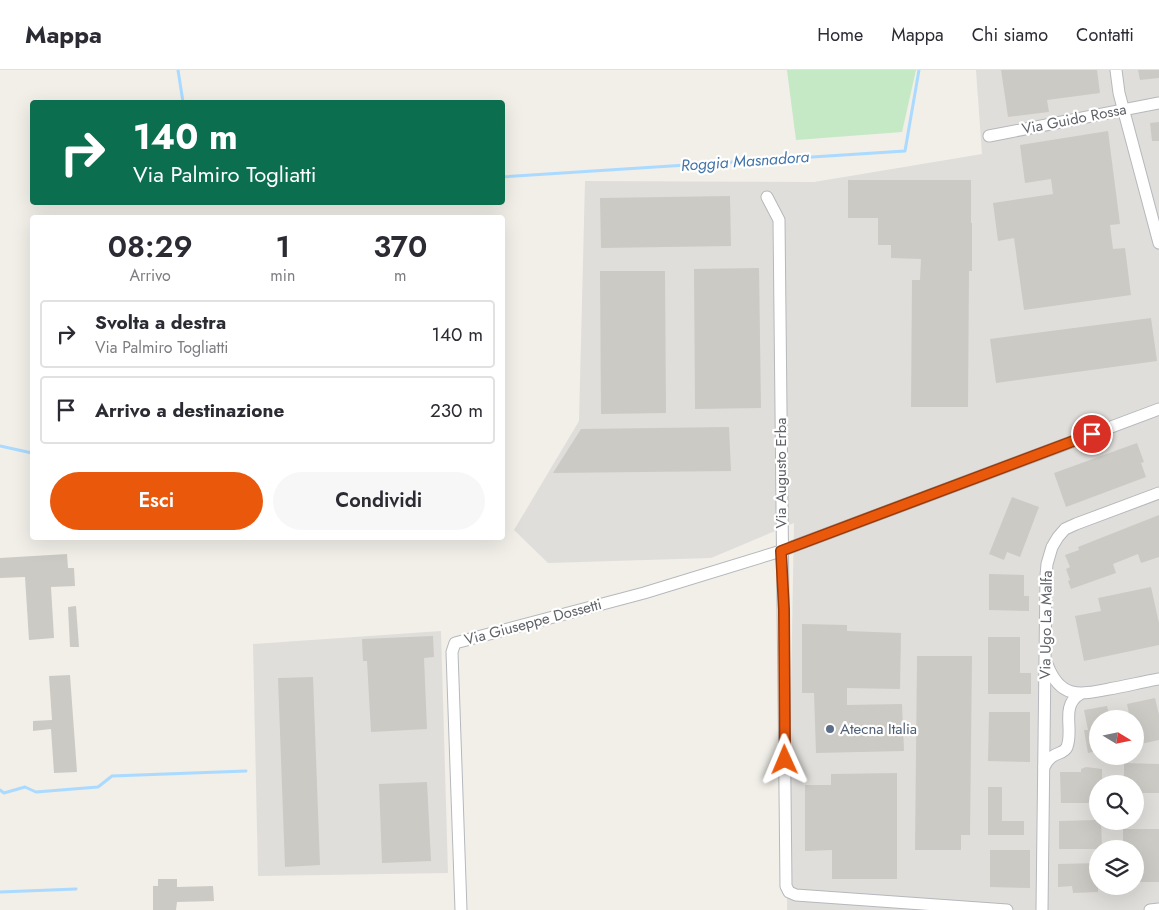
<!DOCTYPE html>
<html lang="it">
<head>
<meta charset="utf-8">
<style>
	:root { --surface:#fff; --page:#f7f7f7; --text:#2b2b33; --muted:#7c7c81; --line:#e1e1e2; --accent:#ea580c }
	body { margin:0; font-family:Jost,sans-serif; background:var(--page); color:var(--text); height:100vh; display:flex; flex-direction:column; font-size:19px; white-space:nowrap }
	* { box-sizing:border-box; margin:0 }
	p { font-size:16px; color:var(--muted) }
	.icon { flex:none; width:28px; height:28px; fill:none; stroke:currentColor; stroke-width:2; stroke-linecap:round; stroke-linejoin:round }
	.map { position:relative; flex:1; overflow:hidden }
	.drawer { position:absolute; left:30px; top:145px; width:475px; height:325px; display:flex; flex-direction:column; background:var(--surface); border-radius:5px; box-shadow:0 5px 20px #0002 }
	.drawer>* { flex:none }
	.banner { position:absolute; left:30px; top:30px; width:475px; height:105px; border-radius:5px; box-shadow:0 5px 20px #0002; background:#0b6e4f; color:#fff; overflow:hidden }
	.needle { width:32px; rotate:100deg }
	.fabs { position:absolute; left:1089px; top:640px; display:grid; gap:10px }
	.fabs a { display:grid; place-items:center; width:55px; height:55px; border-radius:50%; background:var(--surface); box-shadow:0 5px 20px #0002; font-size:25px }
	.pin { position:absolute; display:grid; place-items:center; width:42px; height:42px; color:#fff; margin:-21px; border:2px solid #fff; border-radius:50%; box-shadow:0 1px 5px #0007 }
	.me { position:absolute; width:55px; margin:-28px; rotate:359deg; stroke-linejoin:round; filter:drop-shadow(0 0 4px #0008) }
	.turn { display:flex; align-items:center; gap:18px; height:105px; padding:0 20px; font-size:22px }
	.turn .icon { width:65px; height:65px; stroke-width:2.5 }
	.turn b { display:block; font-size:35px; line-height:42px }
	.eta { display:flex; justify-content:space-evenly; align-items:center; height:85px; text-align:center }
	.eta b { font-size:30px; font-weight:600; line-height:35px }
	.cta { display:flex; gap:10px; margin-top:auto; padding:10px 20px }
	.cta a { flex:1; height:58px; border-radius:30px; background:var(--accent); color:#fff; font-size:20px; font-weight:600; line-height:58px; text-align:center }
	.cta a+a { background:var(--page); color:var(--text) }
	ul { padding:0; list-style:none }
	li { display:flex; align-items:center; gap:15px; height:68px; margin:0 10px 8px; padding:0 10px; border:2px solid var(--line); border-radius:5px }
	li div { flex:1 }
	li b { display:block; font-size:19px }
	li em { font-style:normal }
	header { display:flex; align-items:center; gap:30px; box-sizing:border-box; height:70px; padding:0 25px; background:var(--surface); border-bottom:1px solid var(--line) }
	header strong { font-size:24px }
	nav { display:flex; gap:28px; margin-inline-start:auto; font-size:18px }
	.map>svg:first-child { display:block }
</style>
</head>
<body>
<header>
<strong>Mappa</strong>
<nav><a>Home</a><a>Mappa</a><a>Chi siamo</a><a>Contatti</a></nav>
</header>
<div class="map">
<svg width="1159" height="840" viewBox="0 0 1159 840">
	<rect width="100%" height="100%" fill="#f1efe8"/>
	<g fill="#e0deda" fill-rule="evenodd">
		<path d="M976,0H1159V840H787L794,453L711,488L548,493L514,460L579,351L585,111L814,112L982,84ZM1098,649H1135V686H1098ZM1098,714H1135V751H1098ZM1098,779H1135V816H1098Z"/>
		<polygon points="441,561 448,803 258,806 253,574"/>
	</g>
	<polygon fill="#c5e8c5" points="787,0 916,0 902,62 796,70"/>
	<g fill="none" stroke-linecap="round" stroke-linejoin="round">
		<g stroke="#aadaff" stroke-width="3">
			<polyline points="178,0 183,32"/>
			<polyline points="502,107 905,81 919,0"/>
			<polyline points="0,376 32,383"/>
			<polyline points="0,720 4,723 25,717 36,722 98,717 112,706 246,701"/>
			<polyline points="0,822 76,819"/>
		</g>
	</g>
	<g fill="#cccac5">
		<polygon points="1001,0 1097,0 1100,23 1047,30 1049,42 1008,47"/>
		<polygon points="1138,0 1159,0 1159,8 1140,10"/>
		<polygon points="1159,52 1159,71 1152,71 1150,53"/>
		<polygon points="1108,61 1120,154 1110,155 1113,179 1125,178 1131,225 1024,240 1014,168 998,171 993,133 1053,124 1051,109 1025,113 1020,75"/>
		<polygon points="848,110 971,110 971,153 972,153 972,201 969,201 968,337 911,337 912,210 920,210 921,189 891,188 891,175 878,175 878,148 848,148"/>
		<polygon points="730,126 731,176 601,178 600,128"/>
		<polygon points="759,198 761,338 695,339 694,199"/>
		<polygon points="600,201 665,201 666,343 601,344"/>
		<polygon points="1151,248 1157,291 996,313 990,269"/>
		<polygon points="729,357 731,401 553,403 581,359"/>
		<polygon points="1137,373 1144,392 1141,393 1146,407 1066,437 1054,403"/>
		<polygon points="1012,427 1039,437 1020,487 1007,482 1004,490 989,484"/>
		<polygon points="1159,445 1159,487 1141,493 1138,484 1113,494 1116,503 1071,519 1068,511 1070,510 1066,499 1070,497 1065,485 1079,480 1078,477"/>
		<polygon points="67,484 68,498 74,498 75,516 51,517 54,568 29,570 25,507 0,508 0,488"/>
		<polygon points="989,504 1024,505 1024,526 1029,526 1029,541 989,540"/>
		<polygon points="1151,517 1159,553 1159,575 1084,591 1075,546 1101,541 1098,528"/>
		<polygon points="76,536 79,577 70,577 68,537"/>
		<polygon points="802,554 847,555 847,561 901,563 900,619 847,618 847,635 902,634 904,681 816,683 814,623 802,623"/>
		<polygon points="433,566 434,587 424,588 427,659 371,662 367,591 363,591 362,569"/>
		<polygon points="988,567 1020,567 1020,603 1031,603 1031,624 988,624"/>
		<polygon points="917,586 972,586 970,765 961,765 961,780 915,780"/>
		<polygon points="70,605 77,702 54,703 51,659 33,661 33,651 52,650 49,606"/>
		<polygon points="313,607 320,795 285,797 278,608"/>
		<polygon points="1155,628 1159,645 1159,670 1136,675 1135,649 1130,649 1127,634"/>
		<polygon points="1107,636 1110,649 1098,649 1098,681 1088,683 1084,660 1088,660 1084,640"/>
		<polygon points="989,642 1030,642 1030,692 988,691"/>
		<polygon points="1124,693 1159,694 1159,723 1135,723 1135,714 1124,714"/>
		<polygon points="1086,697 1102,699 1102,714 1098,714 1098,733 1061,733 1060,702 1081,702 1081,699"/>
		<polygon points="897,703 897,809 832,809 832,780 805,781 805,715 831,715 831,704"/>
		<polygon points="427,712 431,791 382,793 379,714"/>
		<polygon points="988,717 1002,717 1002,751 1024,751 1024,765 988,765"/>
		<polygon points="1098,750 1101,751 1102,779 1059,779 1059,751"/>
		<polygon points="1123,759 1159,759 1159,812 1135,812 1135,779 1123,779"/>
		<polygon points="990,780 1030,780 1030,818 990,817"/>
		<polygon points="1098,793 1098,822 1073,823 1072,816 1058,817 1058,794"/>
		<polygon points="158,809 177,809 177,817 213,816 214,831 177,832 176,840 153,840 153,816 158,816"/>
	</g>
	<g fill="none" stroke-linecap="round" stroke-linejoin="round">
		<defs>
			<g id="minor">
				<polyline points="1116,0 1119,23 1159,173"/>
				<polyline points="989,66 1159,33"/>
				<polyline points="767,127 779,150 786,816 789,822 796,825 1007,840"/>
				<path d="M1047,594C1060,629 1079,625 1109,619C1126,616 1142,612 1159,609"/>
				<path d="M1044,697C1052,680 1063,686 1067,677C1074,659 1060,636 1080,624"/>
				<polyline points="461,840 452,582 455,573 644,523 781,481 1159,339"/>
				<polyline points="1042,840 1046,506 1047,494 1052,477 1058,467 1065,459 1076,454 1159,423"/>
				<polyline points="1150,840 1159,839"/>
			</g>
		</defs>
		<use href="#minor" stroke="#b5b8bc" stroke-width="13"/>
		<use href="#minor" stroke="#fff" stroke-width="11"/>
	</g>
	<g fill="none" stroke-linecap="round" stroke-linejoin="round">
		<defs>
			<polyline id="route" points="785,690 784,540 781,481 1092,364"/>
		</defs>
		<use href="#route" stroke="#983908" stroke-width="12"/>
		<use href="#route" stroke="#ea580c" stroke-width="9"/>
	</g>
	<circle fill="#5c6f8a" stroke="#fff" stroke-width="2" cx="830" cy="659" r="5"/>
	<g text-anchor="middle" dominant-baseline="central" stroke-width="4.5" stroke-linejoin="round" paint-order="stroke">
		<g font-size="15" fill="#5f6368" stroke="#fff">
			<text transform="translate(1074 49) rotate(-11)">Via Guido Rossa</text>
			<text transform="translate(781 403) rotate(-90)">Via Augusto Erba</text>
			<text transform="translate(533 552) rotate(-15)">Via Giuseppe Dossetti</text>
			<text transform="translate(1046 555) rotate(-89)">Via Ugo La Malfa</text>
		</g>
		<g font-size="15" fill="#4e5e75" stroke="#fff" text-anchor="start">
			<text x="840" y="659">Atecna Italia</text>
		</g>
		<g font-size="16" font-style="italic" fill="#4174aa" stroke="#fff">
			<text transform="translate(745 91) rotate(-4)">Roggia Masnadora</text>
		</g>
	</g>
</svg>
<div class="fabs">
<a><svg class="needle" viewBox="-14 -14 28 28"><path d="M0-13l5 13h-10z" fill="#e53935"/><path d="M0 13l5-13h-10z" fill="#7c7c81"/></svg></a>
<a><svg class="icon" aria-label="search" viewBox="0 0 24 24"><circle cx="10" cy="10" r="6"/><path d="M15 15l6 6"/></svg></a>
<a><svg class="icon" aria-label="layers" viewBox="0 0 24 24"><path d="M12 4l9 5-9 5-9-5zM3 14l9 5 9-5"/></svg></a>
</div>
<div class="pin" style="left:1092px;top:364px;background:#d93025"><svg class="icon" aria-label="arrive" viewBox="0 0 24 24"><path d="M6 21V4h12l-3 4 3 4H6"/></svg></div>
<svg class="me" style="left:785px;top:690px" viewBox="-20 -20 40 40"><path d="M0-17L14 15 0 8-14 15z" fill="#ea580c" stroke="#fff" stroke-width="4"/></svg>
<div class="banner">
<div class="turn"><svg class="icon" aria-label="right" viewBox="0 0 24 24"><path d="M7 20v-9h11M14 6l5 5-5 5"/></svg><div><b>140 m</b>Via Palmiro Togliatti</div></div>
</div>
<section class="drawer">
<div class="eta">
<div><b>08:29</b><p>Arrivo</p></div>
<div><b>1</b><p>min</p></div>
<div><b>370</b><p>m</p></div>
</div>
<ul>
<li><svg class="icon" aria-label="right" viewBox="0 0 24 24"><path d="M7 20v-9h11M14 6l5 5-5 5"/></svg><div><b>Svolta a destra</b><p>Via Palmiro Togliatti</p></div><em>140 m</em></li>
<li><svg class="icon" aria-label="arrive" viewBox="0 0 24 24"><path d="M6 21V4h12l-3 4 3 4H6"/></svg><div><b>Arrivo a destinazione</b></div><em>230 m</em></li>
</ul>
<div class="cta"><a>Esci</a><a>Condividi</a></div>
</section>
</div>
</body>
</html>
